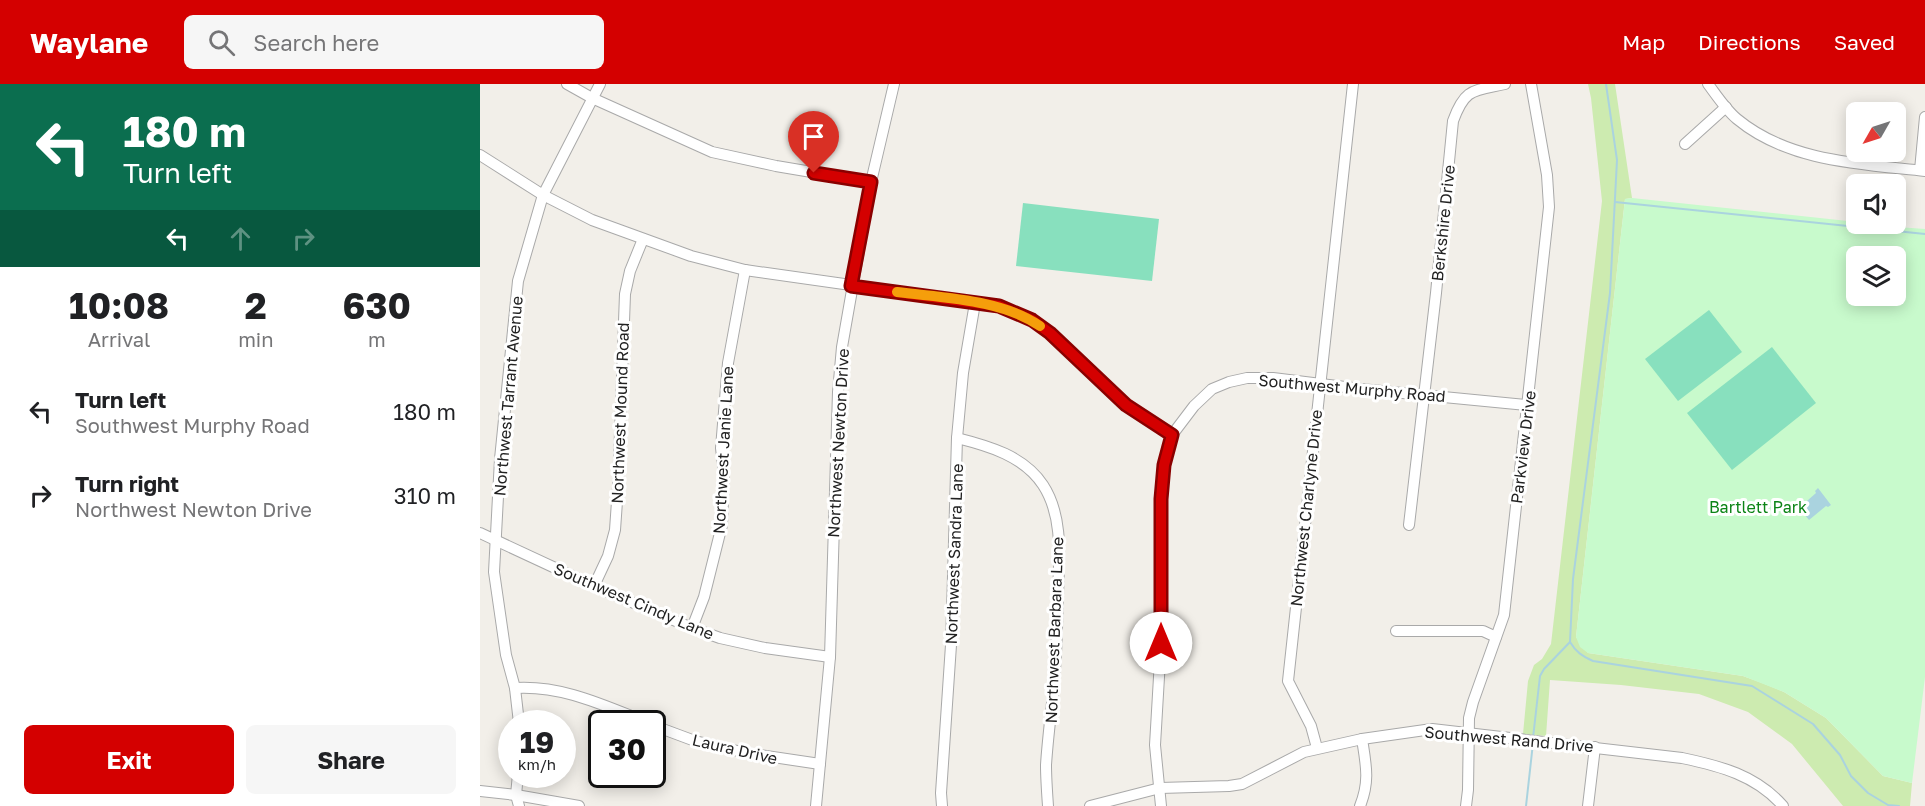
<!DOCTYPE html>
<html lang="en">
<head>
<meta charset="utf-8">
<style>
	:root { --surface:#fff; --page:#f6f6f6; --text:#202124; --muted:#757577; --accent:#d40000 }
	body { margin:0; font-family:"Golos Text",sans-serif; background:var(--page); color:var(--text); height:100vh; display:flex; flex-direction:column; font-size:22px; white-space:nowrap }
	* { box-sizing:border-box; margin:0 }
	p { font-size:20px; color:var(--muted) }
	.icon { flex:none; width:33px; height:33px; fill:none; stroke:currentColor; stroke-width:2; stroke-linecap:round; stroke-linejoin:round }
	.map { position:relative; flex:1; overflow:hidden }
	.drawer { display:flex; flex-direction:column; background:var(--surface); width:480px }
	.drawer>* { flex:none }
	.top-card { background:#0b6e4f; color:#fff; overflow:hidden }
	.needle { width:39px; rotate:231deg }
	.controls { position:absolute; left:1366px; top:18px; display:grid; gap:12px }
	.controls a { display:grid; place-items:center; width:60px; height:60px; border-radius:9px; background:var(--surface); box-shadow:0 3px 15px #0003; font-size:30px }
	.speed { position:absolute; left:18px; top:626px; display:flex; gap:12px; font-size:30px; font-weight:700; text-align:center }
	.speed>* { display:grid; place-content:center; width:78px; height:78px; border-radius:50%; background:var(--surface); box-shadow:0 3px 15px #0003; line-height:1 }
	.speed small { font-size:15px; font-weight:400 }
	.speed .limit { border:3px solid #111; border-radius:9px; background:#fff; color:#111 }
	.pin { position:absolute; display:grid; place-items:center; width:51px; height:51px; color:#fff; margin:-62px -26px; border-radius:50% 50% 50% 0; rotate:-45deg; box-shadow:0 0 6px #0007 }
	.pin .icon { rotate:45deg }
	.me { position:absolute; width:66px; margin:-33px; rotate:0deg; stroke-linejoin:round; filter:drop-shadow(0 0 4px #0008) }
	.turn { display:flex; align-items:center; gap:21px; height:126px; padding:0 24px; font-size:27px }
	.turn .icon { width:78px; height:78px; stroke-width:2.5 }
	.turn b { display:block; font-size:42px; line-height:51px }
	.lanes { display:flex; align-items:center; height:57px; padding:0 24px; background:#0003; justify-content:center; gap:30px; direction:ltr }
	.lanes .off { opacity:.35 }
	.eta { display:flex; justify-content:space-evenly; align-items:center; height:102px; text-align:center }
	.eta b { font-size:36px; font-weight:700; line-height:42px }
	.button { display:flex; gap:12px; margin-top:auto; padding:12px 24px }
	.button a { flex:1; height:69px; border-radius:9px; background:var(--accent); color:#fff; font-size:24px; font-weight:700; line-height:69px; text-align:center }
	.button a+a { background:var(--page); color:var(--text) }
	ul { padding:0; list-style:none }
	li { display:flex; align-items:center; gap:18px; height:84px; padding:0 24px }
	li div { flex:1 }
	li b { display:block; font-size:22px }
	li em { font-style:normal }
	header { display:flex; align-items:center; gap:36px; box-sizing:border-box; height:84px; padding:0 30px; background:var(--accent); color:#fff }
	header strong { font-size:28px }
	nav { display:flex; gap:33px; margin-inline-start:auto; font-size:21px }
	.search { width:420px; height:54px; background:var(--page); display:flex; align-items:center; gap:15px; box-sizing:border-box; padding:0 21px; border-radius:9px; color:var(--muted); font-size:22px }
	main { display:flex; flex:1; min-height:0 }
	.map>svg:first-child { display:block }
</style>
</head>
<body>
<header>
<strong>Waylane</strong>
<div class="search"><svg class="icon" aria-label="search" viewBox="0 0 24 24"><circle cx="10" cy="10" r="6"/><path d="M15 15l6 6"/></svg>Search here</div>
<nav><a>Map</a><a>Directions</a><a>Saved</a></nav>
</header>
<main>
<section class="drawer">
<div class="top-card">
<div class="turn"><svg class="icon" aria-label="left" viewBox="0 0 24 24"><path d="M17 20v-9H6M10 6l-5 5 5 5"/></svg><div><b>180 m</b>Turn left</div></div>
<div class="lanes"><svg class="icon" aria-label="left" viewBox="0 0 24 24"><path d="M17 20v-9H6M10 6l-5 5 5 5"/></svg><svg class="icon off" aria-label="ahead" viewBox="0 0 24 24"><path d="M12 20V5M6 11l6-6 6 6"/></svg><svg class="icon off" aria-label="right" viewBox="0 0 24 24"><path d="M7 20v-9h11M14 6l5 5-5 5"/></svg></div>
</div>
<div class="eta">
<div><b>10:08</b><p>Arrival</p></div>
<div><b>2</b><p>min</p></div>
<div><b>630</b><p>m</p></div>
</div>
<ul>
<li><svg class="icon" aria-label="left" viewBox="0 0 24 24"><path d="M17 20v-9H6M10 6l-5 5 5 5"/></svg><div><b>Turn left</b><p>Southwest Murphy Road</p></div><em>180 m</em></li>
<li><svg class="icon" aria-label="right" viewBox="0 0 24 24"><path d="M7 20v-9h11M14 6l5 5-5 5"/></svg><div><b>Turn right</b><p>Northwest Newton Drive</p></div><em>310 m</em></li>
</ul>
<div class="button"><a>Exit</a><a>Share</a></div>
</section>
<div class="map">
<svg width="1445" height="722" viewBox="0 0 1445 722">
	<rect width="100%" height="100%" fill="#f2efe9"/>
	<polygon fill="#cdebb0" points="1108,0 1135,0 1152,114 1145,115 1096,553 1108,569 1263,592 1282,599 1304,608 1346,634 1403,692 1432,699 1430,722 1363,722 1312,660 1268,628 1219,610 1141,601 1070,596 1066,652 1043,650 1048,597 1054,581 1062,575 1071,560 1122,117 1111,14"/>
	<path fill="#c8facc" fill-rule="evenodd" d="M1152,114L1377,138V140L1445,145V593L1432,699L1403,692L1346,634L1304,608L1263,592L1108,569L1100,563L1096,553L1145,115ZM1377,172H1416V212H1377Z"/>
	<g fill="#88e0be">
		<polygon points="543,119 679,135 672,197 536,182"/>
		<polygon points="1229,226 1262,268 1198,317 1165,275"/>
		<polygon points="1292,263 1336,319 1252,386 1207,329"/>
	</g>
	<polygon fill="#aad3df" points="1338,404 1351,421 1348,423 1346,422 1329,436 1319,424 1336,409 1335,407"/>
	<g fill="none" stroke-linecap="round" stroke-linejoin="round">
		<g stroke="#aad3df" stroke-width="2">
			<path d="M1126,0L1137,76L1130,209L1093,495L1090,558C1096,568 1102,572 1113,577L1272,602L1333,640L1360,671L1371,692L1388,709L1408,721L1419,722"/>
			<polyline points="1135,118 1445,150"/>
			<polyline points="1053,654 1060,592 1064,585 1090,558"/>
			<polyline points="1046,722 1053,659"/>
		</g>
		<defs>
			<g id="minor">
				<polyline points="87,0 112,14 232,68 296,82 391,98"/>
				<path d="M1228,0C1237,12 1246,26 1257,35C1309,78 1381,80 1445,87"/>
				<polyline points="1205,60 1246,23"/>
				<polyline points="0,71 63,111 112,136 211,172 265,186 519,222 552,236 570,249 646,321 692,351"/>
				<polyline points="1440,86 1445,33"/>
				<path d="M477,354C509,362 544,372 563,401C584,433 579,476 578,512C577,537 577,561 575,585C573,617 568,649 566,681C566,694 567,708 568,722"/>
				<path d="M929,441L956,209L973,37C985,4 993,7 1025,0"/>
				<polyline points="0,449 114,502 212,544 240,554 285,564 350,573"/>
				<polyline points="114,502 128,472 135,446 138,403 145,210 150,187 163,155"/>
				<polyline points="212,544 224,513 242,441 244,390 241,364 248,279 265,186"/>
				<polyline points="916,547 1003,547 1016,553"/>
				<path d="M35,604C83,601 125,622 169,639"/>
				<polyline points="39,639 35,604 26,571 14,488 20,375 38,197 63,111 120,0"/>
				<polyline points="172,641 215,657 266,669 340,680"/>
				<polyline points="837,664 831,642 808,597 873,0"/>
				<polyline points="38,690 36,711 39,722"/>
				<polyline points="0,707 36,711 99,722"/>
				<polyline points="336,722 350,573 358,308 362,263 391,98 414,0"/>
				<polyline points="462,722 461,709 471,561 477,354 483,289 495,219"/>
				<path d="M610,722L680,704L749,702L762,700L824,668L882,655L952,645L1202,674C1240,682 1276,691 1303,722"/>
				<polyline points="681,722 675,661 681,559 681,415 684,381 692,351 714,322 732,305 749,298 767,294 793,294 881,305 1047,321"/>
				<path d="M880,722C890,697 886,681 882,655"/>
				<polyline points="986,722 988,706 989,634 993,618 1024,531 1069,123 1067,91 1051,0"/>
				<polyline points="1108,722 1115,663"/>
			</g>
		</defs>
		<use href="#minor" stroke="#a9a9a9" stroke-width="12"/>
		<use href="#minor" stroke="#fff" stroke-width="10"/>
	</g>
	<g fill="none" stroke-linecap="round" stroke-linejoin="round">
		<defs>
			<polyline id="route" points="334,89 391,98 371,202 519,222 552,236 570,249 646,321 692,351 684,381 681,415 681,559"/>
		</defs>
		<use href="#route" stroke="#8a0000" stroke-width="15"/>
		<use href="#route" stroke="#d40000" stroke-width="10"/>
		<path stroke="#f59e0b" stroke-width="10" d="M417,208C463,214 521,215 560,242"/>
	</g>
	<g text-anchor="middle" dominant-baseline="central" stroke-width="6" stroke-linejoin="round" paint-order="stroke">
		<g font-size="16" fill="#222" stroke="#fff">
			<text transform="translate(963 139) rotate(-84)">Berkshire Drive</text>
			<text transform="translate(872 304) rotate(5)">Southwest Murphy Road</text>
			<text transform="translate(28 312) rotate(-85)">Northwest Tarrant Avenue</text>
			<text transform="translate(140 329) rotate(-88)">Northwest Mound Road</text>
			<text transform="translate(358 359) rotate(-87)">Northwest Newton Drive</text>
			<text transform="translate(1043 363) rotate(-83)">Parkview Drive</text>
			<text transform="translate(243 366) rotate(-87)">Northwest Janie Lane</text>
			<text transform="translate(826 424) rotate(-84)">Northwest Charlyne Drive</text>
			<text transform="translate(474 470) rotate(-88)">Northwest Sandra Lane</text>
			<text transform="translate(154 517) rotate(23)">Southwest Cindy Lane</text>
			<text transform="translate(574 546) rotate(-88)">Northwest Barbara Lane</text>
			<text transform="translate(1029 655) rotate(5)">Southwest Rand Drive</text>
			<text transform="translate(255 665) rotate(13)">Laura Drive</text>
		</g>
		<g font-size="16" fill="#0c8416" stroke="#fff">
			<text x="1278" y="423">Bartlett Park</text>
		</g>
	</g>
</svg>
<div class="controls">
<a><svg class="needle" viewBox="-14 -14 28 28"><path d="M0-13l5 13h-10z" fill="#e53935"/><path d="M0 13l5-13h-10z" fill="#757577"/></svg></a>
<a><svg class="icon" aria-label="sound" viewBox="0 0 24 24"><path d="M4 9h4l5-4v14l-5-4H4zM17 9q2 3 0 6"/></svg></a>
<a><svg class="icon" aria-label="layers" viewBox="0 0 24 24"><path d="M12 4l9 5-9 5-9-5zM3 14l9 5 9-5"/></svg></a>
</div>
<div class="speed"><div>19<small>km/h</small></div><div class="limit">30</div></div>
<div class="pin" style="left:334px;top:89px;background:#d93025"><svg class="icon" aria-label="arrive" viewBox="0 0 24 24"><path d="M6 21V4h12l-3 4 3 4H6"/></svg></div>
<svg class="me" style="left:681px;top:559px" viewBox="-20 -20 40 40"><circle r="19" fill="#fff"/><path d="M0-13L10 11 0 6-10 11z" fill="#d40000"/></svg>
</div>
</main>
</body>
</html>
